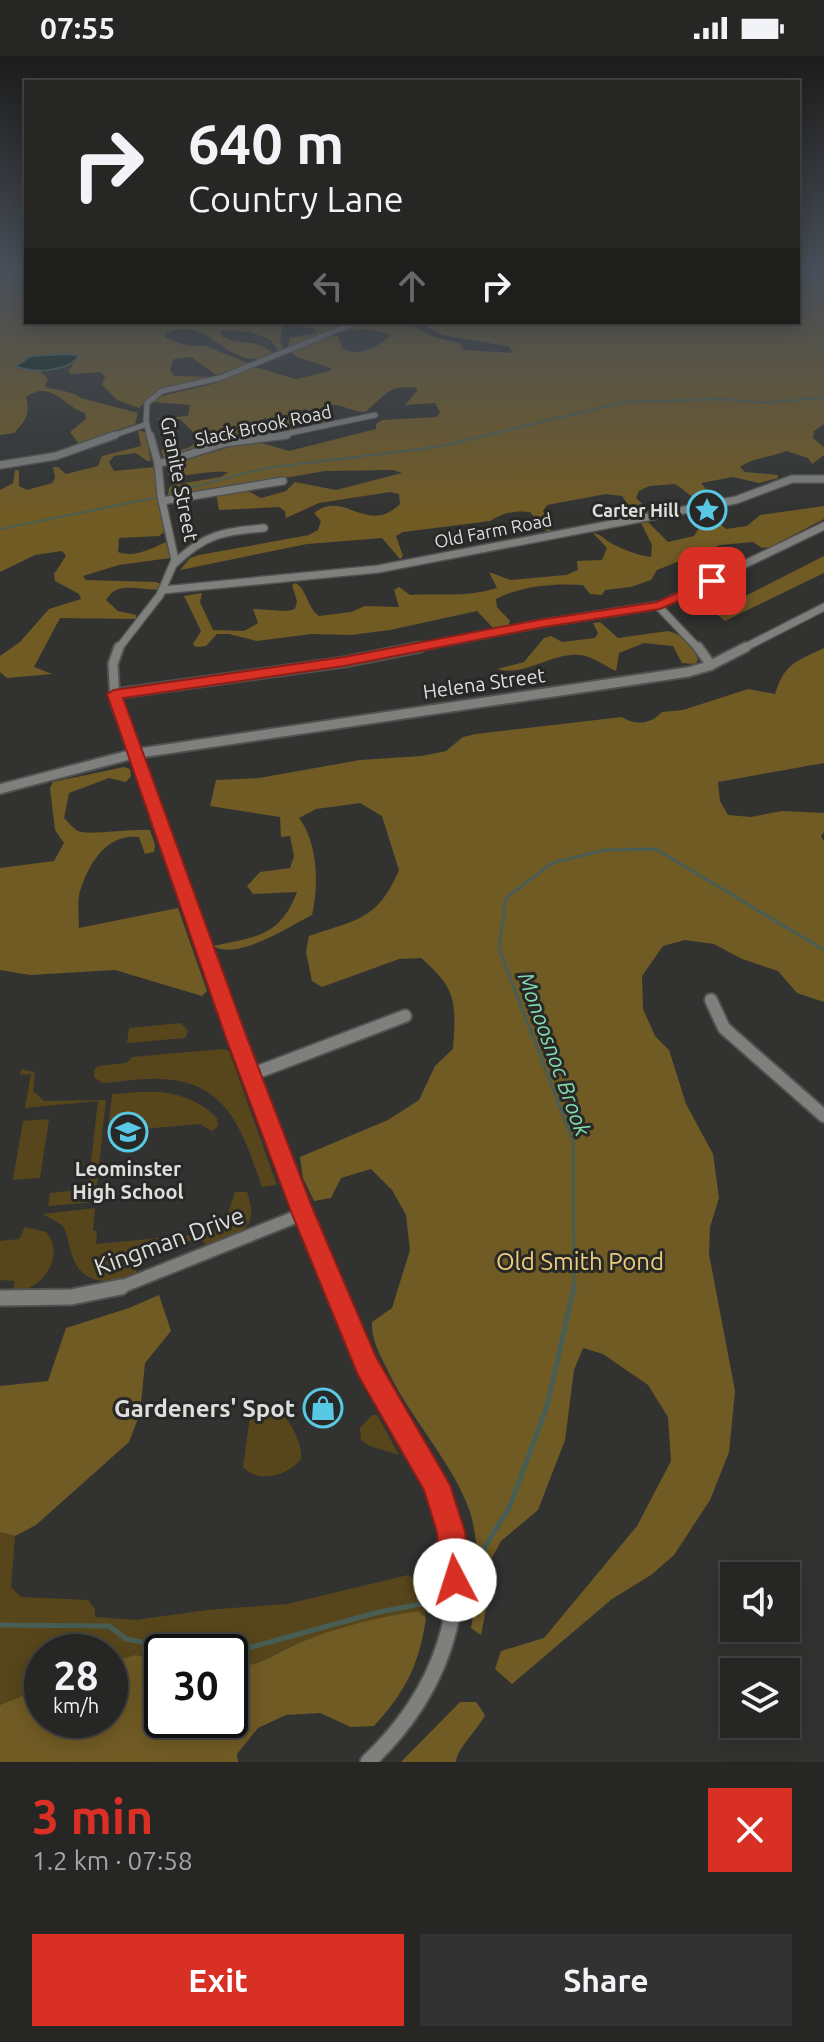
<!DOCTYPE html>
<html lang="en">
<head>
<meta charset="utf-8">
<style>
	:root { --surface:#262625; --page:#323232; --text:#f1f3f6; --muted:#a4a5a7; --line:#424342; --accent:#d93025 }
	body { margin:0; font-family:Ubuntu,sans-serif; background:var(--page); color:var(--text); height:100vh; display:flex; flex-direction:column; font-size:30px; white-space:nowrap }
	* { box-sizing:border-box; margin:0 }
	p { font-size:26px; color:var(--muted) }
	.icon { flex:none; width:44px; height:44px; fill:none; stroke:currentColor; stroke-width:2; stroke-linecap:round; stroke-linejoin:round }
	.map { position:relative; height:1706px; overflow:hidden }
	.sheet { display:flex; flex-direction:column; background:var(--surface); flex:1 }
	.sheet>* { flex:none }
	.hud { position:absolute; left:24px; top:24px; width:776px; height:244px; border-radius:0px; box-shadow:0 4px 20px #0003,0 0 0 2px var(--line); background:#262625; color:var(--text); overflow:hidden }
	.fabs { position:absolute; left:720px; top:1506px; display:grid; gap:16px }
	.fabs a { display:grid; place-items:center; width:80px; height:80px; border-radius:0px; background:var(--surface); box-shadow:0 4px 20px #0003,0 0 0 2px var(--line); font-size:40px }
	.speed { position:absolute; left:24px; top:1578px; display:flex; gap:16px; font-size:40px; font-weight:700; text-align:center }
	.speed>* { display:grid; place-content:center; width:104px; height:104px; border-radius:50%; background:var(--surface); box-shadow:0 4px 20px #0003,0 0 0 2px var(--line); line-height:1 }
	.speed small { font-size:20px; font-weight:400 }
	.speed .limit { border:4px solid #111; border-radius:12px; background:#fff; color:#111 }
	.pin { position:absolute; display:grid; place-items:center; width:68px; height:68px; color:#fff; margin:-34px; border-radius:16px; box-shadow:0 4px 12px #0006 }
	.me { position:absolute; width:88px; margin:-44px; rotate:355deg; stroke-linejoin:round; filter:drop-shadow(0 0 6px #0008) }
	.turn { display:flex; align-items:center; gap:28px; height:168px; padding:0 32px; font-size:36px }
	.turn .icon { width:104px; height:104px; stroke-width:2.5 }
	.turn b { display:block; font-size:56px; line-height:68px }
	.lanes { display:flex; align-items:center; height:76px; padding:0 32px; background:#0003; justify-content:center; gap:40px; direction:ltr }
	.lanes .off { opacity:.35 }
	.round { display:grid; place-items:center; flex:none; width:84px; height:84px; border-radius:0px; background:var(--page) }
	.overview { display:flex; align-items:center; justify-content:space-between; height:136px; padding:0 32px }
	h1 { font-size:48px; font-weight:700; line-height:60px; color:var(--accent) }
	.action { display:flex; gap:16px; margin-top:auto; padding:16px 32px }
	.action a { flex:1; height:92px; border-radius:0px; background:var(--accent); color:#fff; font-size:32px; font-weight:700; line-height:92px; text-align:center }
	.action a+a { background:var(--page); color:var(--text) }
	.status { display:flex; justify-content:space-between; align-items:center; height:56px; padding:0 40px; background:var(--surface); direction:ltr }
	.status svg { height:22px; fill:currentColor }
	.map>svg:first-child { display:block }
</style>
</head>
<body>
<div class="status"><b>07:55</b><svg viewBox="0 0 49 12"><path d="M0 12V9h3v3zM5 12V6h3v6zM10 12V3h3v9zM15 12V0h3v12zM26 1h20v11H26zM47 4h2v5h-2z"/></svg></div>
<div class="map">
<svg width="824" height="1706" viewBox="0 0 824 1706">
	<rect width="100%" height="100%" fill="#323331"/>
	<g fill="#57461b">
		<polygon points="181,967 188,975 185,982 127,987 129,972"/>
		<path d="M224,993L229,995L277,1129L262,1131C243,1076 228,1024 159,1023C140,1022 121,1026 102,1027L94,1021V1014L98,1010L126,1007L132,1001Z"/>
		<polygon points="21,1013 35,1016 33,1035 44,1045 106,1044 95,1146 48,1150 50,1137 88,1133 98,1045 25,1052 31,1018 20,1019"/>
		<path d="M141,1036C170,1034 196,1041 217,1062L218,1070L212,1075L200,1068L108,1076L112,1038Z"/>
		<polygon points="49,1063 40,1122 13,1124 23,1065"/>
		<path d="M235,1136H247C261,1176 238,1177 206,1189L200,1181L137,1206L136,1218C112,1228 82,1231 72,1199C68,1189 69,1179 62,1169L43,1158L95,1152L93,1175H97L96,1188L214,1177L217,1165L226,1164Z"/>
		<path d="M25,1171L46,1176C67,1201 41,1236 12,1236L15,1225L0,1224V1185L19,1183Z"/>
		<path d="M279,1354C291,1366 302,1386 301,1403C288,1420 258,1428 243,1411L250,1361Z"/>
		<polygon points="372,1359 377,1359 399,1399 370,1390 361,1384 360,1372"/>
		<path d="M0,1476L15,1480L11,1531L21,1541L88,1544L95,1553V1561L136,1564L207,1554L287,1548L408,1519L419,1525L426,1562L419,1555C380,1565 337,1572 299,1587C276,1595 257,1614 230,1610V1596H162V1602L135,1599L110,1606V1596H42V1632L0,1649Z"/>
	</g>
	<g fill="#715b25">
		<path d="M0,218H26V266H314L340,271L292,290H288L290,282L316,277L314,272L283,269L280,284L283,293L279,296L271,284L250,276L222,274L220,278C235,291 255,281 271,296V299C226,318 211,256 165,278L166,282L188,290H206L250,308L216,319L191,301L174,303L170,314L174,320L211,321L159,334L139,352L117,344L102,329L105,321L101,316L71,318L68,315L78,302L77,299H49L20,313L40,315L48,323L45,331C55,334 73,335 81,342L138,357L135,368L79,388L70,376L86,363L85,357C63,350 51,323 26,341C31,359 25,365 14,377L0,379Z"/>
		<path d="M798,218H824V368L814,375L813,382L824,391V399L812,408L808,402L786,395C771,402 753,401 740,411L745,416L778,419V422L759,427L733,421L701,427L715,445C697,449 689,437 675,428L649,430L639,435L636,442L651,456L634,458L622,440L606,438L547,449L543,455L551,475H546L530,456C515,454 503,457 490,465L403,476L396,480L403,500L400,503L382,482L307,488L180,514L190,502L199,499L309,479L318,474L321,465L314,457C344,433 367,480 400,448L399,438L390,436L319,447L286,462L285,455L279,451L219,454L216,437L248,435L261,442L286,435L295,426L336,434L402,417L393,414L325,415L174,441L168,440L169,432L173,429L221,421L228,416C208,413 183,423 168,419L169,409L247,386H258L289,395L376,373V368L382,364L437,361L440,356L435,347L405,349L417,335V332C386,328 386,340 365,356C346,356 337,341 319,355L328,367L320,369L306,353L287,356L298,374H286L285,366L265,362L232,382L164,402L161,394C175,393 183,397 195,387L196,379L180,363H152L188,360L190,349L153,346L162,340L216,327L255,311L296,323L330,315L331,312L297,301L291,296L331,280H338L343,293C363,301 377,291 391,279L367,273L341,276L363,266H406L433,281L460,287L463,294L514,297L508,290L442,279L418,266H798Z"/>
		<path d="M138,374L145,376L151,405H147L136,397L114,400L109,406L114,415L154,411L164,476L159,480L119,482L118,496C135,502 150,493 166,486L170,502L119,509L83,520L86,524L156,526L162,529L161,533C141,536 118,523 106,544L118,555L136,559V563L60,562L34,611L52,618L7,622L0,616V600L20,586L49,553L81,543L79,538L55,525L54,518L66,500L62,495L35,499L0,516V434L13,427L15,414H19V430L27,434L52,427L55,422L53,411H58L66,418L98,410L102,400L141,390Z"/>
		<path d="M824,450V463L770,491L762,492L753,486L720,489L657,514L651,524L631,531L605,534L602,539L590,538L583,529C555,527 520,530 496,543L497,551L510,565L507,571L494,573L477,555L390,574L351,579L311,578L257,585L229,578H217L206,590L196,591L193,588L201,575L184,540L202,537L200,546L213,574L244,575L258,567L253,553L287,555L295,553L297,545L292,529L296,527C308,536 307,551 319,560L351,556L365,550L399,551L394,534L399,531L410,539C444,537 464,542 497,532L489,516L511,524L566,519L578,514L577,505L602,504L607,492L593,477C603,479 603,483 611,487C621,493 640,500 651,501L652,489L641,467L648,466L668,486L694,480L700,471L694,459L698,456L706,457L726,473L747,470L760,459Z"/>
		<polygon points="824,500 824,517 725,565 714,556"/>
		<path d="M600,566L618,582L668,575C683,579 694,590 698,604L695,608L682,607L673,590L644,587L619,597L616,615C605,610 592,600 580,599C551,596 526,621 497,613L524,606L544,582L551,580L562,586L595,582L598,577L593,567Z"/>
		<path d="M824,592V707L718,726L720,745L728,759L751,761L782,755L824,757V776L821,780L824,785V946L797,937L778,915L742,903L714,888L685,884L663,890L642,920L643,953L655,980L669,994L686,1048L713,1098L719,1142L710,1171L709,1198L735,1335L729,1396L710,1444L674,1499L651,1519L612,1543L512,1628L495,1613L501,1595L544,1582L637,1470L671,1405L668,1361L648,1329L603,1298L583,1292L574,1314L565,1384L538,1454L501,1485L487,1511L486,1553L481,1579L471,1572C478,1536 481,1492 470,1456C455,1410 411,1363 389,1317C381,1300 371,1285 372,1266L392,1252L410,1194L406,1159L392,1134L371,1113L341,1122L331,1142L314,1145L303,1122L300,1101L388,1064L419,1044L435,1010L453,993C456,947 458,934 421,902L399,903L322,931L312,925L306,896L309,880C356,864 378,864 399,814L382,760L360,747L316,753L299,762C318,787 319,829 312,859C288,871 237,905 213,890C255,881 280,881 297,836L253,838L247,830L260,816L290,812L294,800L290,780L281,781L280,761L210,750L216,724L259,722L360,704L422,700L446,695L463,681L476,678L622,661C635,670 651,668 662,656L683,654L748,633L775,638C785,607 795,606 824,592Z"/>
		<path d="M124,711L130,713L131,720L126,726L109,722L69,737L64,762C68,766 73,772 78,775C87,780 133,772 150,774L155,789L154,796L145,798L139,781C107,777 89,807 80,835C77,846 79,861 79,872L178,852L207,935L202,940L115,914L30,919L0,914V812L54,805L64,787L55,774L50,732L53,726Z"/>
		<polygon points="159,1239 171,1275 145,1307 140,1357 129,1386 36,1469 15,1480 0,1476 0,1330 48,1325 66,1272 129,1252"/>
		<path d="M419,1555L426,1562C419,1609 406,1635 374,1670L351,1671L320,1657L286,1659L258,1672L237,1698L238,1706H0V1649L42,1632V1664H110V1606L135,1599L162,1602V1664H230V1610C256,1614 276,1596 299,1587C337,1571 379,1561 419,1555Z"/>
		<path d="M460,1646H476L485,1659C477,1675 457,1692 456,1706H401Z"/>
	</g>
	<path fill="#072719" stroke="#485e54" stroke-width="2" d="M66,298L77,299L78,302C66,315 32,318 16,310L31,300Z"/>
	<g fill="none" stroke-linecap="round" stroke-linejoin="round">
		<g stroke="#485e54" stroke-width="2">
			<polyline points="169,437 266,412 437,391 624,346 722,343 768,347 824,341"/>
			<polyline points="0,473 154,442"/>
		</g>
		<polyline stroke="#485e54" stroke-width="3" points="574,1233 573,1085 499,893 506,842 552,807 605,794 656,793 824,894"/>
		<g stroke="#485e54" stroke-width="5">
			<polyline points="475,1507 510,1450 547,1350 574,1231"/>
			<polyline points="0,1569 109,1570 126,1583 192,1596"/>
			<polyline points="230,1597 379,1556 432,1546"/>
		</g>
		<defs>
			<g id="street-far4">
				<polyline points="109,381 147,368"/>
				<polyline points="150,381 146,366 147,347 162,335 220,322 357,266"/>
				<polyline points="271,381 375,359"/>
			</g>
			<g id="street-far3">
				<polyline points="158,408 225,387 287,379"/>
				<polyline points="0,409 56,400 115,379"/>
				<polyline points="162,445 283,425"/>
				<path d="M174,508C205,478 222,476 264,472"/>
				<polyline points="163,534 378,513 736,444 792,423 824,423"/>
				<polyline points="658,550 699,593"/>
				<polyline points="118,593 160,539 175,504 161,440 158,407 150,379"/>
				<polyline points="410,593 538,568 660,549 824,470"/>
				<polyline points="742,593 824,551"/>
			</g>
			<g id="street-far2">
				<polyline points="119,591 113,608 115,645 196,870"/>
				<polyline points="698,591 711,609"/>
				<polyline points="114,638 344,606 420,591"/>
				<polyline points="0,733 133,698 688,616 709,610 746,591"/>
			</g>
			<g id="street-far1">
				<polyline points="196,868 335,1233"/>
				<polyline points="711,944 724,972 824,1060"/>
				<polyline points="250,1019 405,960"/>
				<polyline points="116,1233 303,1158"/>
			</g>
			<g id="street">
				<path d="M334,1231C347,1265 361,1299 378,1331C401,1371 429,1410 444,1454C476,1548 437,1641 368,1706"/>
				<polyline points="0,1242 71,1241 121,1231"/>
			</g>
		</defs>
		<use href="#street-far4" stroke="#515250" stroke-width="7"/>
		<use href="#street-far3" stroke="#515250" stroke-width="10"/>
		<use href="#street-far2" stroke="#515250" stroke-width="13"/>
		<use href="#street-far1" stroke="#515250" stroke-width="16"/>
		<use href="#street" stroke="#515250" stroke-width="19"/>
		<use href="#street-far4" stroke="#7f807d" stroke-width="5"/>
		<use href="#street-far3" stroke="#7f807d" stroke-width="7"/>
		<use href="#street-far2" stroke="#7f807d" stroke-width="9"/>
		<use href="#street-far1" stroke="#7f807d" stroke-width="12"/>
		<use href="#street" stroke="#7f807d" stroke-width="15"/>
	</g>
	<polygon fill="#2c4c29" points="335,1342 336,1360 311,1363 310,1360"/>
	<polygon fill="#335830" stroke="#243e22" stroke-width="2" points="334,1339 335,1356 310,1360 309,1343"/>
	<linearGradient id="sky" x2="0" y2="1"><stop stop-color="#1c1c1b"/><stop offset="0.48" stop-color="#49505a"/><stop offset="1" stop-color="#49505a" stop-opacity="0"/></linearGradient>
	<rect width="824" height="457" fill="url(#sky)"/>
	<polygon fill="#d93025" stroke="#8d1f18" stroke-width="2" points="712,521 717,522 717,528 660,553 538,572 344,610 123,642 247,982 314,1156 376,1301 450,1429 465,1476 469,1524 465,1534 455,1538 445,1534 441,1524 437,1476 424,1434 358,1319 292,1158 226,982 107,638 114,634 344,601 538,564 657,546"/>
	<defs>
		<symbol id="sight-ring" viewBox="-11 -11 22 22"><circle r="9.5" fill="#282927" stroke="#59c8e4" stroke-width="1.5"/><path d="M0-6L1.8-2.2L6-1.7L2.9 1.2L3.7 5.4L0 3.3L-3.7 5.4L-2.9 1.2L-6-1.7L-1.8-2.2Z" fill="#59c8e4"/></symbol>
		<symbol id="school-ring" viewBox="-11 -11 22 22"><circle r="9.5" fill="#282927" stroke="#59c8e4" stroke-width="1.5"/><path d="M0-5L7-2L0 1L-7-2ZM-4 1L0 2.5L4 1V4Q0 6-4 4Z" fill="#59c8e4"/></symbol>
		<symbol id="shop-ring" viewBox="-11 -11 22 22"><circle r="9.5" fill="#282927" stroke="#59c8e4" stroke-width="1.5"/><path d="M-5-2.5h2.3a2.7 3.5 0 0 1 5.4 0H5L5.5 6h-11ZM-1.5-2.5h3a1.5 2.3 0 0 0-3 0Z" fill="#59c8e4"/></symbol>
	</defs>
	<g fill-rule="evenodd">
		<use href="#sight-ring" x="685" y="432" width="44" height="44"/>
		<use href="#school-ring" x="106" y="1054" width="44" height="44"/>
		<use href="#shop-ring" x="301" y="1330" width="44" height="44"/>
	</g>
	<g text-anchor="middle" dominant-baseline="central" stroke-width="6" stroke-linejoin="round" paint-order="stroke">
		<g font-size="18" fill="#dedfdd" stroke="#282927">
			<text transform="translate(263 369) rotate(-12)">Slack Brook Road</text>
			<text transform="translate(493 474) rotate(-11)">Old Farm Road</text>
		</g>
		<g font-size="18" font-weight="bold" fill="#dedfdd" stroke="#282927" text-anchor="end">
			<text x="679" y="454">Carter Hill</text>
		</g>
		<g font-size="20" fill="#dedfdd" stroke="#282927">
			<text transform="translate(180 423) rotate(79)">Granite Street</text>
			<text transform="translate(484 627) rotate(-8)">Helena Street</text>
		</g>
		<g font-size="20" font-weight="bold" fill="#dedfdd" stroke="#282927">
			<text x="128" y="1112">Leominster<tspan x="128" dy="23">High School</tspan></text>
		</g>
		<g font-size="22" font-style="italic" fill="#83dcaf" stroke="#282927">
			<text transform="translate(555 998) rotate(70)">Monoosnoc Brook</text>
		</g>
		<g font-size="24" fill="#dedfdd" stroke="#282927">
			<text transform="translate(169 1185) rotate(-20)">Kingman Drive</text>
		</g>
		<g font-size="24" fill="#eecc7b" stroke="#282927">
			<text x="580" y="1205">Old Smith Pond</text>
		</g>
		<g font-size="24" font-weight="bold" fill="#dedfdd" stroke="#282927" text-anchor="end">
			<text x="295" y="1352">Gardeners' Spot</text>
		</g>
	</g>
</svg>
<div class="fabs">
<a><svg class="icon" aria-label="sound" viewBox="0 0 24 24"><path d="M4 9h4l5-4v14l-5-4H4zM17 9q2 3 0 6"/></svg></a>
<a><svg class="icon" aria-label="layers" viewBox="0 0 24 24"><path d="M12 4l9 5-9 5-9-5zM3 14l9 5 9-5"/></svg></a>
</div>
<div class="speed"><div>28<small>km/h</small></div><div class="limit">30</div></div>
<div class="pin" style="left:712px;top:525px;background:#d93025"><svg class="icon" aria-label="arrive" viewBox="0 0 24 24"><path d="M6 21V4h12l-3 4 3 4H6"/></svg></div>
<svg class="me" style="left:455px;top:1524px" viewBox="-20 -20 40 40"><circle r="19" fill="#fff"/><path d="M0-13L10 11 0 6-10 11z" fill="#d93025"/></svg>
<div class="hud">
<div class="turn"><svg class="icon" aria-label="right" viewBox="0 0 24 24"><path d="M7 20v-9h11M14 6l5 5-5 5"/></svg><div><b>640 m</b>Country Lane</div></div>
<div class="lanes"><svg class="icon off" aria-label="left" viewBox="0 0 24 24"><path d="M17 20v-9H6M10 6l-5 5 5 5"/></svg><svg class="icon off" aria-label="ahead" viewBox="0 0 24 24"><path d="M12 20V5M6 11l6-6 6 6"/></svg><svg class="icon" aria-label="right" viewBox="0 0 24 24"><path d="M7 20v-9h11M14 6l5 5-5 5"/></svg></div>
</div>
</div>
<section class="sheet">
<div class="overview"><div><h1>3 min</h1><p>1.2 km · 07:58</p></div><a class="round" style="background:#d93025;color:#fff"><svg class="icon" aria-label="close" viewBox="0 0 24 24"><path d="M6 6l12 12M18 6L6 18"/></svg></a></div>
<div class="action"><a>Exit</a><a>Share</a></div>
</section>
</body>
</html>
